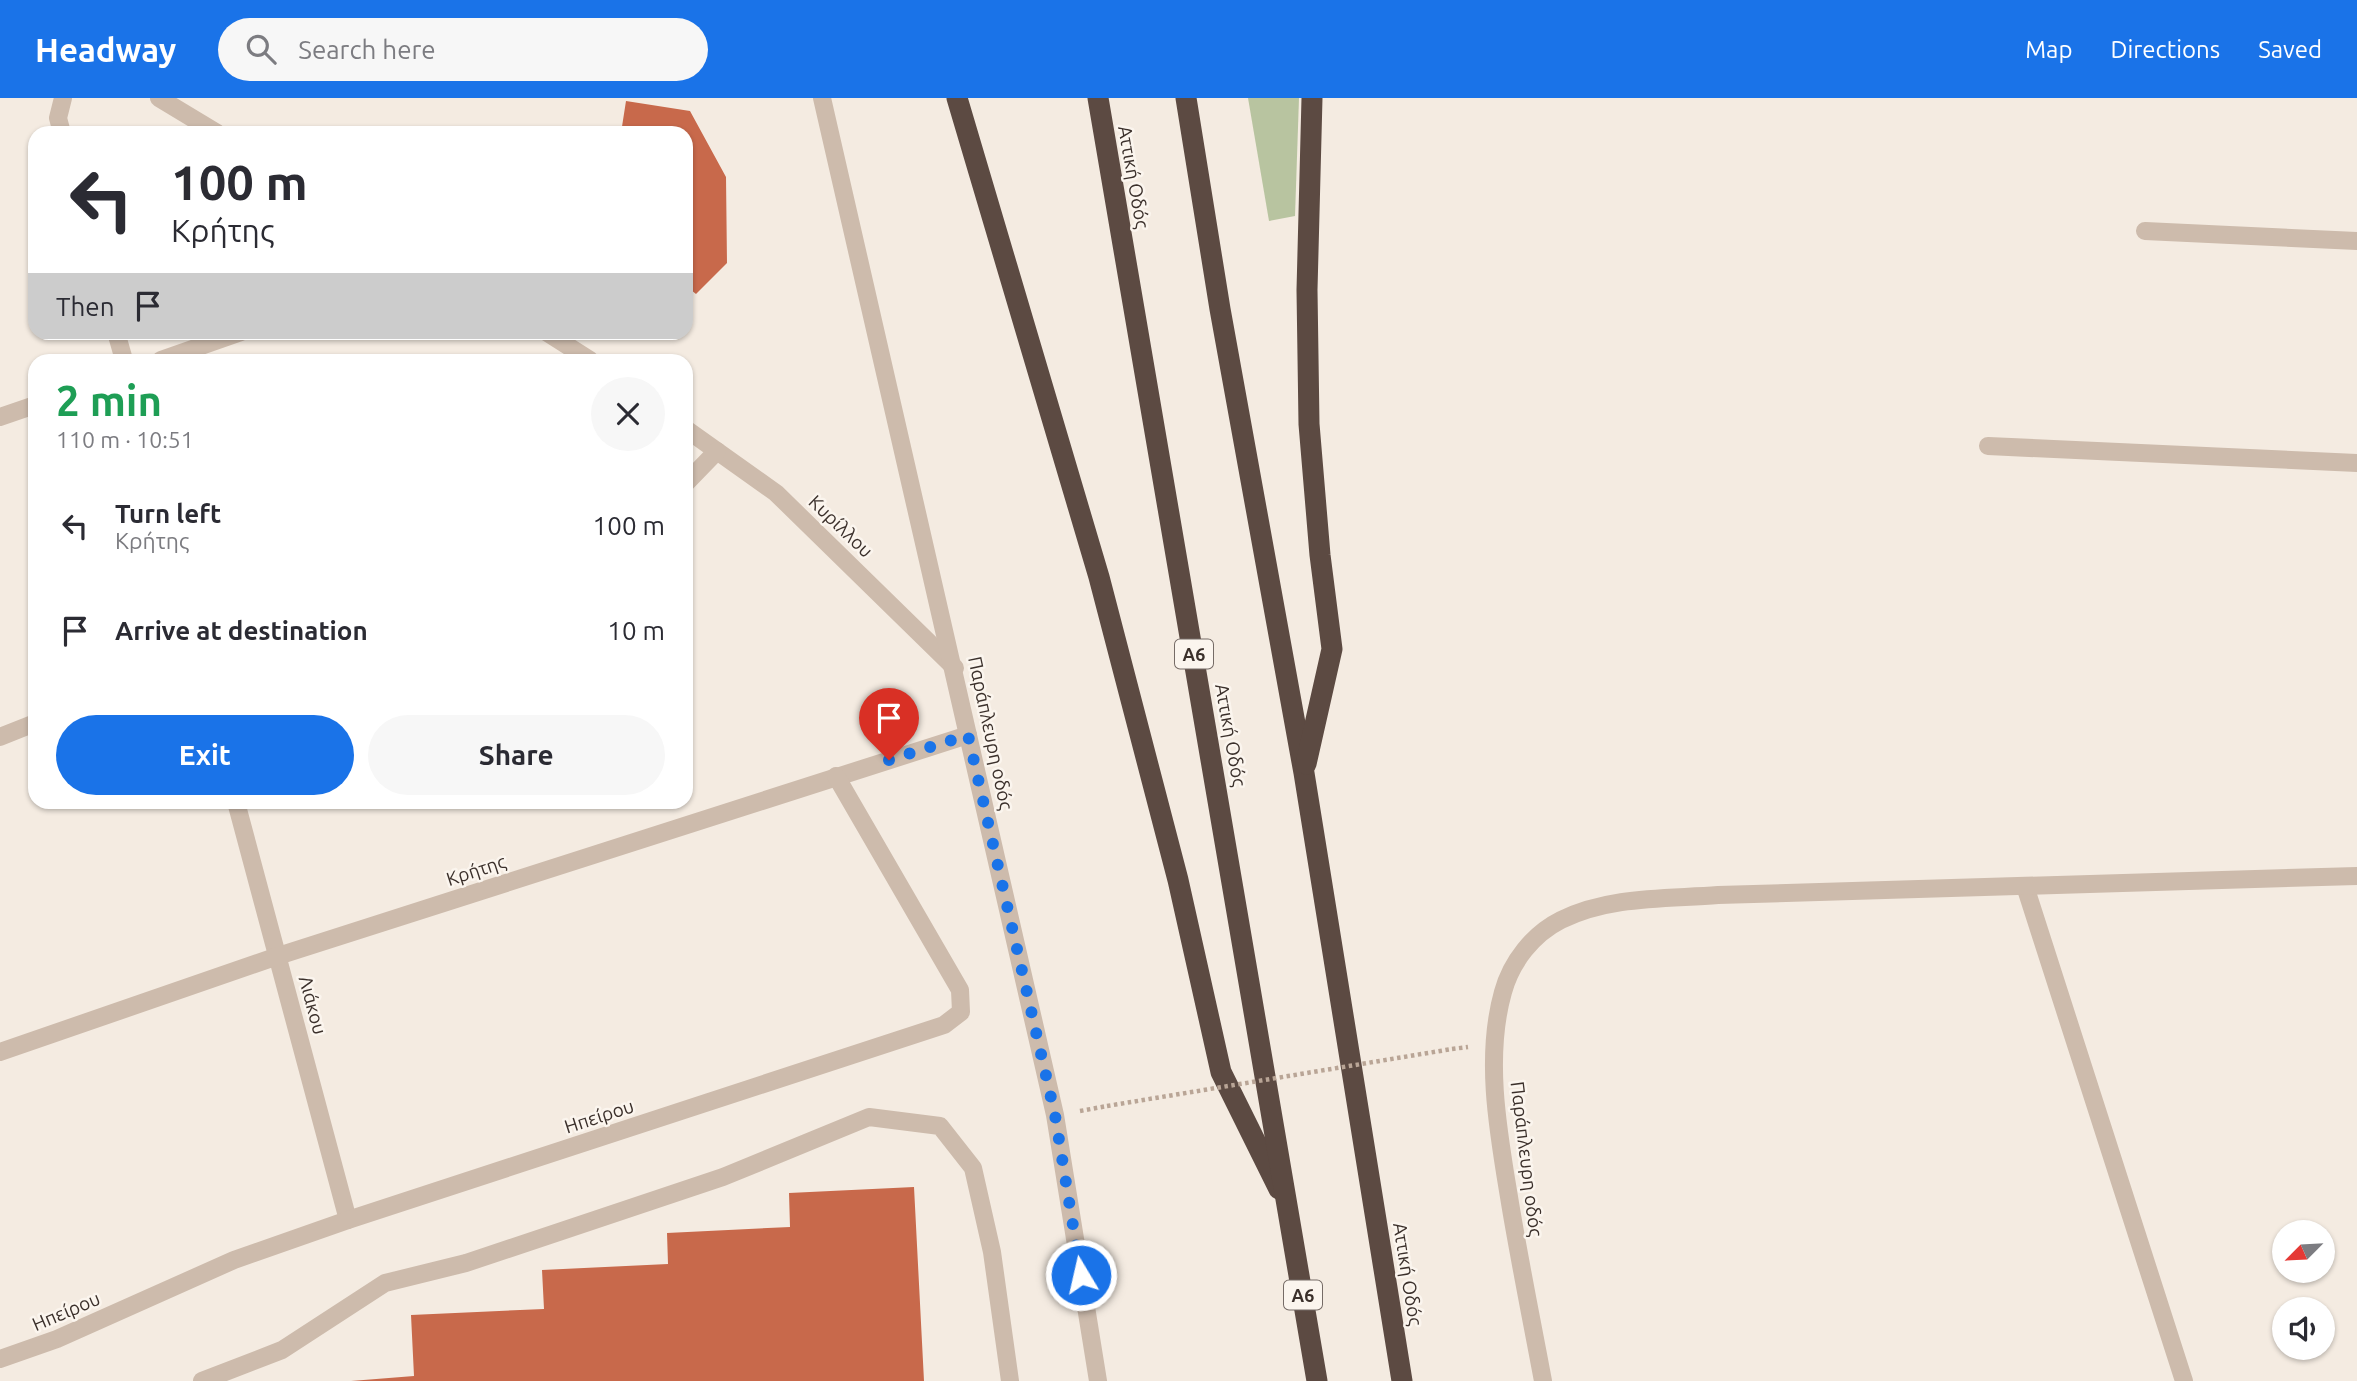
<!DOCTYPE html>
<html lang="en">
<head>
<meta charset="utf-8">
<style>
	:root { --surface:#fff; --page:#f7f7f7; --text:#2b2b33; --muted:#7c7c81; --accent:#1a73e8 }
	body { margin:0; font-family:Ubuntu,sans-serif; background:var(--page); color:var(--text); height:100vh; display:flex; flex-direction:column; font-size:26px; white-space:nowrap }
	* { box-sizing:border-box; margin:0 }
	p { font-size:23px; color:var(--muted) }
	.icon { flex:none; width:38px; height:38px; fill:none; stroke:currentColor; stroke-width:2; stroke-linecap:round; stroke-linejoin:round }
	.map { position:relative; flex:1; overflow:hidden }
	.details { position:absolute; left:28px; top:256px; width:665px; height:455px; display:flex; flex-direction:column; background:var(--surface); border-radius:21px; box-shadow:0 2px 5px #0004 }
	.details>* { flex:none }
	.top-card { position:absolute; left:28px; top:28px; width:665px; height:214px; border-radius:21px; box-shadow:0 2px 5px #0004; background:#fff; color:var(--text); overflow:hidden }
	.needle { width:46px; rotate:246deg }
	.controls { position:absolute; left:2272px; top:1122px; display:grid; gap:14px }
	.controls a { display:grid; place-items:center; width:63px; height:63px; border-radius:50%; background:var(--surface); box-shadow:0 2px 5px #0004; font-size:35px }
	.pin { position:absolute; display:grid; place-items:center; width:60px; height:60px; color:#fff; margin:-72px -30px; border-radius:50% 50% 50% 0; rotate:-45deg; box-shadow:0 0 7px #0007 }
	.pin .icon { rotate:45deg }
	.me { position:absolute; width:77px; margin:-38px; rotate:351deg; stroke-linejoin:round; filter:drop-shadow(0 0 5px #0008) }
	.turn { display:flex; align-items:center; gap:24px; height:147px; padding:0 28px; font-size:32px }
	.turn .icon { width:91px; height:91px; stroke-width:2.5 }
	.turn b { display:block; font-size:49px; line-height:60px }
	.then { display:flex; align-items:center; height:66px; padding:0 28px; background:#0003; gap:14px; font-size:26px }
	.round { display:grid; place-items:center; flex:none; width:74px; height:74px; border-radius:37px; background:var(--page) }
	.summary { display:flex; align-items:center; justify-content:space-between; height:119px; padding:0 28px }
	h1 { font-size:42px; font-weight:700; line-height:52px; color:#1e9e55 }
	.cta { display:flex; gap:14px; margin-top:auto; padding:14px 28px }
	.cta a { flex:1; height:80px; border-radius:42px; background:var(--accent); color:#fff; font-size:28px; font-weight:700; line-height:80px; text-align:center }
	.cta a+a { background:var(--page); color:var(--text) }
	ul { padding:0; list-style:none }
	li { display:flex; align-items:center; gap:21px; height:105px; padding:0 28px }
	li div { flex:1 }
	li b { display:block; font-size:26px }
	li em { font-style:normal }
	header { display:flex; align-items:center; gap:42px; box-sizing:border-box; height:98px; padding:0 35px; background:var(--accent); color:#fff }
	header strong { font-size:33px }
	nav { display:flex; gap:38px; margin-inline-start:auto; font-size:24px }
	.search { width:490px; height:63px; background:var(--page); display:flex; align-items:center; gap:18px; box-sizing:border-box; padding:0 24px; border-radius:38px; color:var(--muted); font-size:26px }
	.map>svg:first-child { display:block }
</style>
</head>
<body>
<header>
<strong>Headway</strong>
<div class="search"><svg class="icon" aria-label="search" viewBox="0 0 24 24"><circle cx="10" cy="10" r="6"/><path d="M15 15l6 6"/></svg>Search here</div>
<nav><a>Map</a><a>Directions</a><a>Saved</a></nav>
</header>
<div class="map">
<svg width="2357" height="1283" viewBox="0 0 2357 1283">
	<rect width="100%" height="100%" fill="#f4ebe1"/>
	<polygon fill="#b8c4a0" points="1248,0 1299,0 1295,118 1269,123"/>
	<g fill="#c8694b">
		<polygon points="626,3 690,13 726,79 727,165 696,196 686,188 686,35 621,35"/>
		<polygon points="914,1089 924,1283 351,1283 414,1278 411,1217 544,1211 542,1172 668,1166 667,1135 790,1129 789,1095"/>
	</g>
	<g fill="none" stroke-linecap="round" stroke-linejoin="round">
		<g stroke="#b9a596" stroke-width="4.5" stroke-dasharray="3.5 3.5" stroke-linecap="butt">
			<polyline points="1452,951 1468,949"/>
			<polyline points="1080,1013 1107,1008"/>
		</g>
		<polyline stroke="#cdbbac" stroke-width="18" points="202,1283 282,1252 385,1185 466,1165 723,1079 869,1019 940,1028 973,1070 992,1154 1010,1283"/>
		<g stroke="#cdbbac" stroke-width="18">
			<polyline points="159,0 217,35"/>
			<polyline points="62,35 58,20 63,0"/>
			<polyline points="2145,133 2357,143"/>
			<polyline points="116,234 124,262"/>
			<polyline points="546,234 590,262"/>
			<polyline points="161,262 241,234"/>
			<polyline points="0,319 35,307"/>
			<polyline points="686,331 776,395 955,570"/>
			<polyline points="1988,348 2357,365"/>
			<polyline points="686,385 717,353"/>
			<polyline points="0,639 35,625"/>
			<polyline points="236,704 348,1122"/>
			<polyline points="2025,788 2184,1283"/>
			<polyline points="0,954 278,858 968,637"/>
			<polyline points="0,1261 57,1241 234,1162 348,1122 944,927 961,914 960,892 836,678"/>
		</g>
		<g stroke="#cdbbac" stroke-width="18">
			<polyline points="822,0 1055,1017 1098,1283"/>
			<path d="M1543,1283C1532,1224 1520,1165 1510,1105C1499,1038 1484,961 1503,894C1511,864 1533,836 1561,822C1609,798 1666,801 1718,797L2357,778"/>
		</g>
		<g stroke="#5c4a42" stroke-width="21">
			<polyline points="957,0 1099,479 1178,782 1221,974 1279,1091"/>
			<polyline points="1098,0 1317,1283"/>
			<polyline points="1186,0 1220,211 1304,675 1402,1283"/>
			<polyline points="1306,666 1332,551 1320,457 1309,326 1307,192 1312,0"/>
		</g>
		<polyline stroke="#b9a596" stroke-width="4.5" stroke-dasharray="3.5 3.5" stroke-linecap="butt" points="1107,1008 1452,951"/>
	</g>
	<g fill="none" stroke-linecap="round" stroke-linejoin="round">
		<polyline stroke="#1a73e8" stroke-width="12" stroke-dasharray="0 21.6" points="889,662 968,637 1055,1017 1081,1177"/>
	</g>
	<g text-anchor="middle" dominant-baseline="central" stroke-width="5" stroke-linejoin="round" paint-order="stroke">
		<g fill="#fbf5ee" stroke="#756b66" stroke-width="2">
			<rect x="1175" y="541.5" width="38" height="29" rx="5"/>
			<rect x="1284" y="1182.5" width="38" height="29" rx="5"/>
		</g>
		<g font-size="18" font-weight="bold" fill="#3b302b">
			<text x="1194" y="556">Α6</text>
			<text x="1303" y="1197">Α6</text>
		</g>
		<g font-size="19" fill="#3b302b" stroke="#fbf5ee">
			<text transform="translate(1134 79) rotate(80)">Αττική Οδός</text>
			<text transform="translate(841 428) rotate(44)">Κυρίλλου</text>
			<text transform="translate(991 635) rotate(78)">Παράπλευρη οδός</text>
			<text transform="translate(1231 637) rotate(80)">Αττική Οδός</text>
			<text transform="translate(476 772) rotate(-18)">Κρήτης</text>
			<text transform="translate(313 907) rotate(75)">Λιάκου</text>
			<text transform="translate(599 1018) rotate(-18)">Ηπείρου</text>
			<text transform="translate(1527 1061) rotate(83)">Παράπλευρη οδός</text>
			<text transform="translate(1408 1176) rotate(81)">Αττική Οδός</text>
			<text transform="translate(66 1213) rotate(-23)">Ηπείρου</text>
		</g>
	</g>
</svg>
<div class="controls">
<a><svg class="needle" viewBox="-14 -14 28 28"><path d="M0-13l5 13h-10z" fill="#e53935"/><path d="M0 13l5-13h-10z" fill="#7c7c81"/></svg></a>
<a><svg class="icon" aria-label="sound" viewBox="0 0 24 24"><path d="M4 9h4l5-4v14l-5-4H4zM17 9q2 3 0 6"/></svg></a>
</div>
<div class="pin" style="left:889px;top:662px;background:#d93025"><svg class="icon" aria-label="arrive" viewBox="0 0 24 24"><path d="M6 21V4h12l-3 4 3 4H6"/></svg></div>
<svg class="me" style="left:1081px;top:1177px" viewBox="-20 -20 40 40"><circle r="17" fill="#1a73e8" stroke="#fff" stroke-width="3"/><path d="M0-11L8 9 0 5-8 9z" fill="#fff"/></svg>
<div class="top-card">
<div class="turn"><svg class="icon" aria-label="left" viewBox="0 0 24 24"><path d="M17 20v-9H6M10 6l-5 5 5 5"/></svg><div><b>100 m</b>Κρήτης</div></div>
<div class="then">Then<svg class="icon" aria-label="arrive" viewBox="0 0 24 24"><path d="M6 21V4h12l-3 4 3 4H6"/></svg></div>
</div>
<section class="details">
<div class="summary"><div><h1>2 min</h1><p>110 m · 10:51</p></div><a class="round"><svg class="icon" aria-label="close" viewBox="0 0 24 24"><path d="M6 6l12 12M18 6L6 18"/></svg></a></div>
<ul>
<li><svg class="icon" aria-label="left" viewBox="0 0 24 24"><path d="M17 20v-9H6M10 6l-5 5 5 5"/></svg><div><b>Turn left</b><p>Κρήτης</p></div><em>100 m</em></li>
<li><svg class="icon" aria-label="arrive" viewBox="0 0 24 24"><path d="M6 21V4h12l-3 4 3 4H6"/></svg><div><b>Arrive at destination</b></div><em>10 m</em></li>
</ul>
<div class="cta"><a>Exit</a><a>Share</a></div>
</section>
</div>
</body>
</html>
